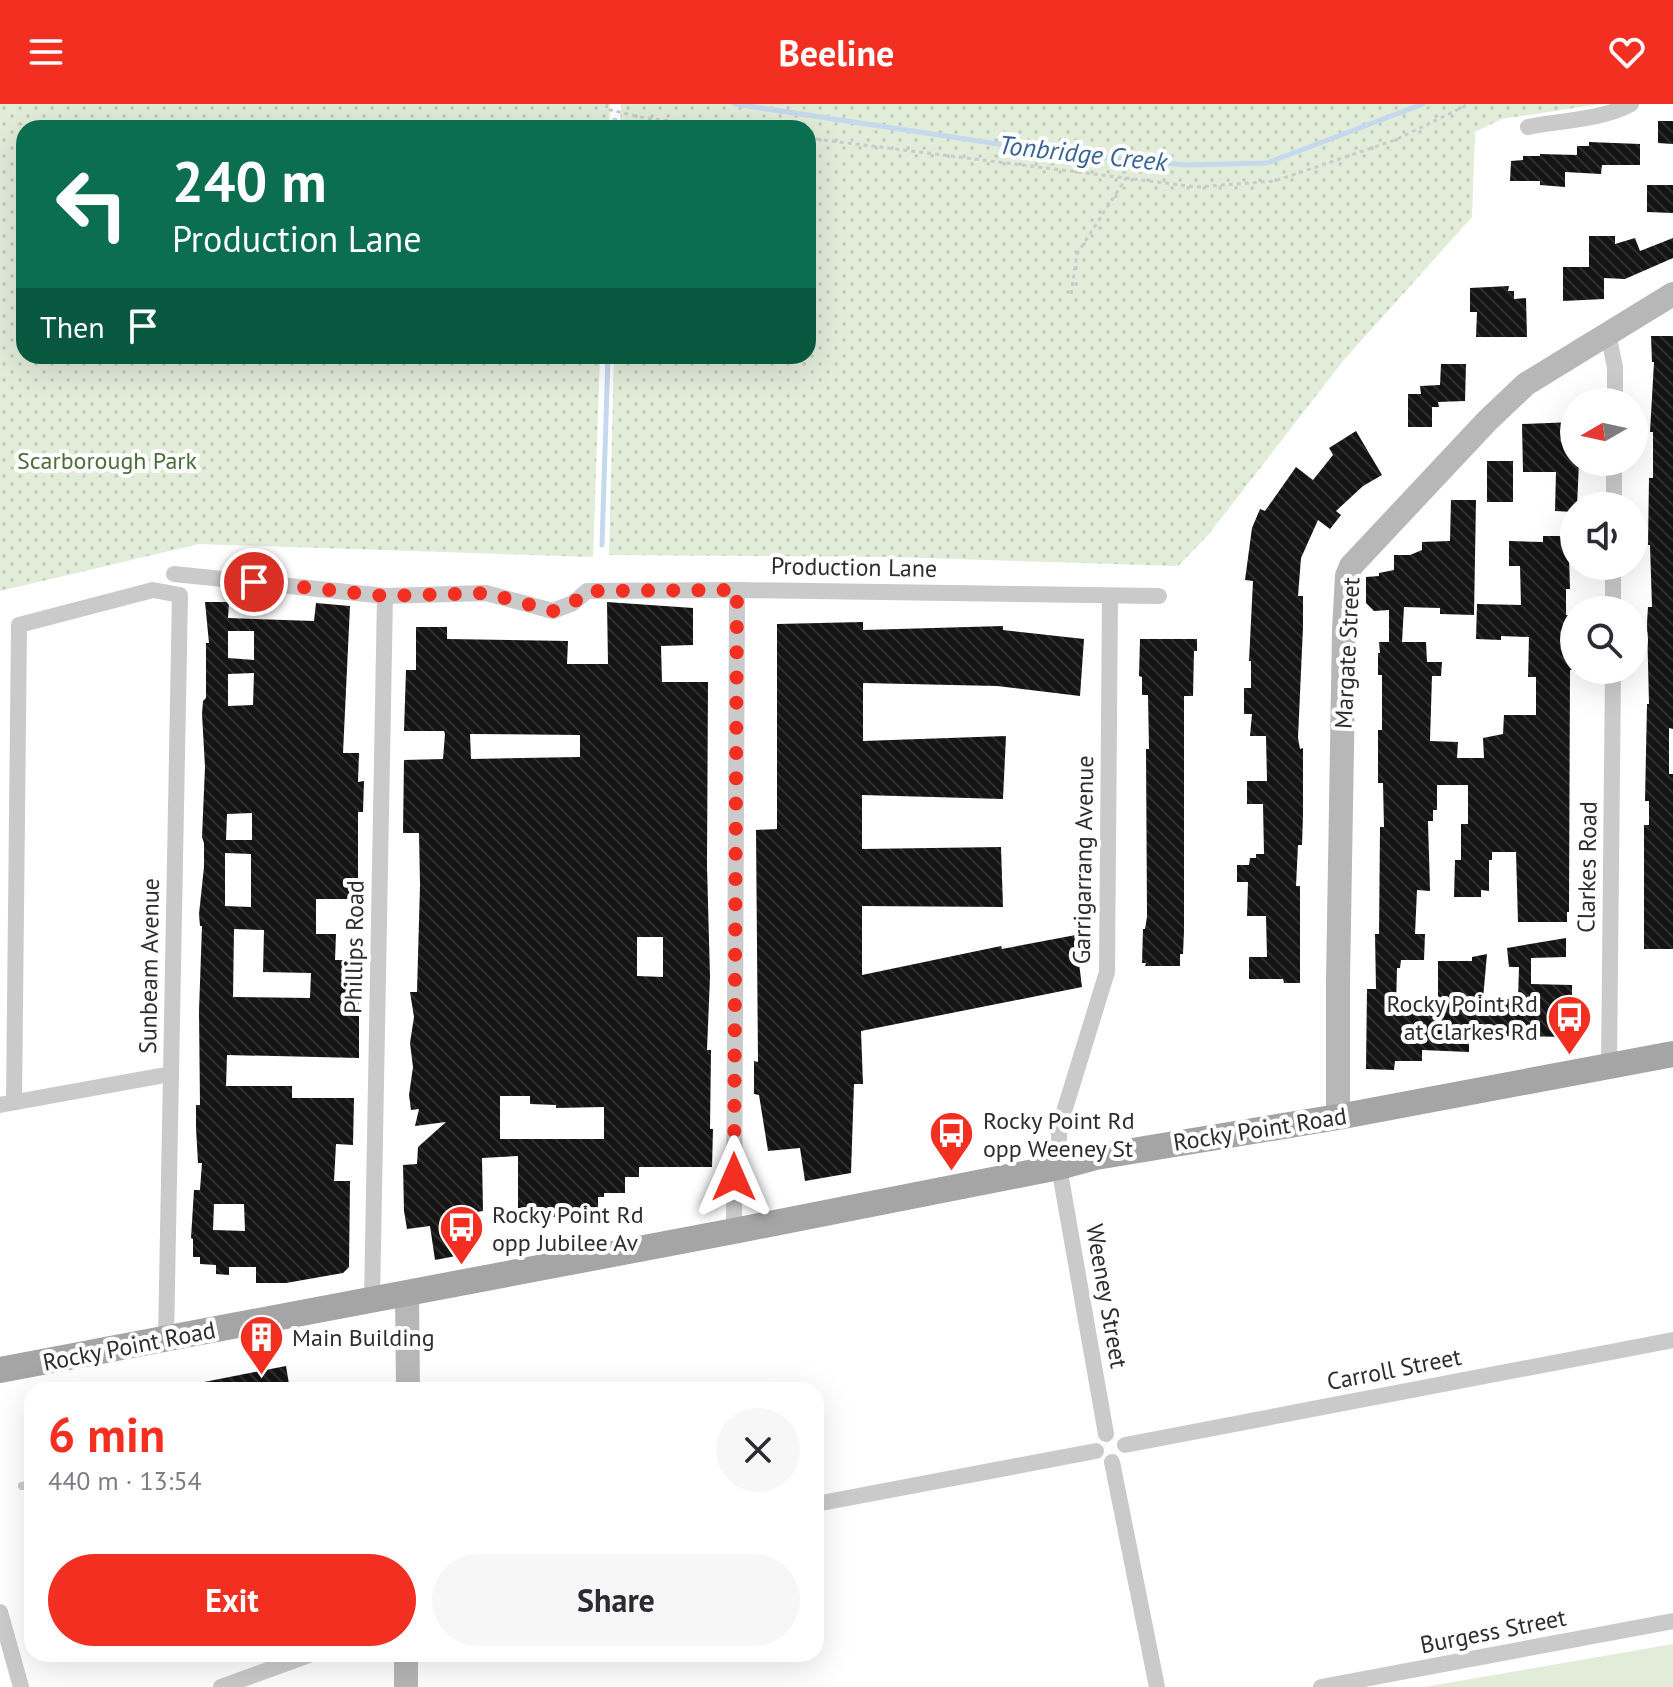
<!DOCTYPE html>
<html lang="en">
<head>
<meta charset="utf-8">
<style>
	:root { --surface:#fff; --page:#f7f7f7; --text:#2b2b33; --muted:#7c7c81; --accent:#f22f21 }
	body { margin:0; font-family:"PT Sans",sans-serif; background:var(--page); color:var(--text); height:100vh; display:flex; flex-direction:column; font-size:30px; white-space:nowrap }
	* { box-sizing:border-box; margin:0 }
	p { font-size:26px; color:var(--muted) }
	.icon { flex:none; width:44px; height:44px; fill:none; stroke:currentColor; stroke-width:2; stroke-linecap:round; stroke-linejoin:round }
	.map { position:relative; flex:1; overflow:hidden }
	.details { position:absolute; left:24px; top:1278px; width:800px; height:280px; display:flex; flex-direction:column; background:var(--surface); border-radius:24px; box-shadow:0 8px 32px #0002 }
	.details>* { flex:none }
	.hud { position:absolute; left:16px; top:16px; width:800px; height:244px; border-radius:24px; box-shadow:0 8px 32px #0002; background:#0b6e4f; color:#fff; overflow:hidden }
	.needle { width:52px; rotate:261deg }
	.tools { position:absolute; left:1560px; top:284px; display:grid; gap:16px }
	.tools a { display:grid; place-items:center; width:88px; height:88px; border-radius:50%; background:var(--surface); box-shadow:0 8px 32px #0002; font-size:40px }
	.pin { position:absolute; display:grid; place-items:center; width:68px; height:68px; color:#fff; margin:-34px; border:4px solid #fff; border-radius:50%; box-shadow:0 2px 8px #0007 }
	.me { position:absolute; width:88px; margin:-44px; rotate:0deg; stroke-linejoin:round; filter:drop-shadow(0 0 6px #0008) }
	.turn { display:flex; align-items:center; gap:28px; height:168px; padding:0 24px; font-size:36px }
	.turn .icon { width:104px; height:104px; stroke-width:2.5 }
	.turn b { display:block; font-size:56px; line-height:68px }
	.then { display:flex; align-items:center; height:76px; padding:0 24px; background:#0003; gap:16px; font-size:30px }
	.round { display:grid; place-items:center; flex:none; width:84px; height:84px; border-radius:42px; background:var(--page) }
	.overview { display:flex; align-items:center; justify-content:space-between; height:136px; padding:0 24px }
	h1 { font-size:48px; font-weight:700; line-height:60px; color:var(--accent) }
	.cta { display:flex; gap:16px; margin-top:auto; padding:16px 24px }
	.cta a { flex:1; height:92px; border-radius:48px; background:var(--accent); color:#fff; font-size:32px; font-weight:700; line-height:92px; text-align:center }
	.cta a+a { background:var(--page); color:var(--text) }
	header { display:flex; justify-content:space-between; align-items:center; height:104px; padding:0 24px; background:var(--accent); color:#fff; font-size:36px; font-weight:700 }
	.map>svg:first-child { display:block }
</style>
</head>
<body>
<header><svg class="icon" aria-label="menu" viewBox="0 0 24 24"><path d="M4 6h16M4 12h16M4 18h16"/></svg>Beeline<svg class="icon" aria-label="heart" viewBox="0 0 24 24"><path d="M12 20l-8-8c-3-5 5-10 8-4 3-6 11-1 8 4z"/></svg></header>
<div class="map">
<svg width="1673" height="1583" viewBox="0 0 1673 1583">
	<defs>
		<pattern id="park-dots" width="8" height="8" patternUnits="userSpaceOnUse" patternTransform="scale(2)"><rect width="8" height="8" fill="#e1ecd9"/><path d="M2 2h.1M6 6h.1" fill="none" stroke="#c1cbbb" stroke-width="1.8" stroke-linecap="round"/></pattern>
		<pattern id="building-back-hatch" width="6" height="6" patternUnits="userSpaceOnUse" patternTransform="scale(2)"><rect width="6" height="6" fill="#141414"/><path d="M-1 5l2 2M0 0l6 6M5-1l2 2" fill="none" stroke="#2e2e2e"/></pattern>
	</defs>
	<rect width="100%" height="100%" fill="#fff"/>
	<polygon fill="#e1ecd9" points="1673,1540 1673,1583 1424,1583"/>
	<g fill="url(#park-dots)">
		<polygon points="0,0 610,0 609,24 24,24 24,252 600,252 593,453 199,440 0,487"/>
		<polygon points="621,0 1600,0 1502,15 1475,28 1472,113 1343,257 1209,430 1178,462 893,453 609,451 614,252 808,252 808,24 620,24"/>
	</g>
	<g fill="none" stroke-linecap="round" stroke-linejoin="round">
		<g stroke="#c4d8ee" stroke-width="5">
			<polyline points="735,0 1064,50 1186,61 1267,59 1423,0"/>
			<polyline points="615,24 615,16"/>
			<polyline points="602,441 608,252"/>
		</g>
	</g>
	<g fill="url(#building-back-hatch)" fill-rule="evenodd">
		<polygon points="1658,17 1673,17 1673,40 1658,39"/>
		<polygon points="1589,38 1640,40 1640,61 1602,61 1601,70 1565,68 1565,83 1540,81 1540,77 1510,77 1511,57 1523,56 1523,52 1540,52 1540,50 1577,51 1577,42 1589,42"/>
		<polygon points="1647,81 1673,81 1673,109 1647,108"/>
		<polygon points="1589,132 1615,132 1615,140 1635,134 1640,147 1673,134 1673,154 1625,175 1604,174 1604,195 1563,197 1563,163 1589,163"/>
		<polygon points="1509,182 1508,187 1514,187 1514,195 1526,194 1527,233 1476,233 1477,208 1470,208 1470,184"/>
		<polygon points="1651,232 1673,232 1673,625 1669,624 1669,670 1673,670 1673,845 1644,845 1644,721 1649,721 1649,697 1645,697 1647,600 1649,600 1647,519 1648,503 1652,503 1650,441 1648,441 1649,374 1653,374 1653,328 1650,328 1654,258 1652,258"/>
		<polygon points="1441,260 1466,260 1465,297 1438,298 1439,303 1432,303 1432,323 1408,323 1408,290 1421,290 1420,282 1440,281"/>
		<polygon points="1574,318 1574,358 1579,358 1577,402 1574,402 1574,408 1555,407 1556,368 1523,368 1522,320"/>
		<polygon points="1356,327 1382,371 1363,382 1336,407 1341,411 1330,425 1318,416 1301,454 1298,492 1303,492 1303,523 1298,634 1300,645 1303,644 1303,711 1302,741 1298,741 1296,782 1300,782 1300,879 1284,879 1283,875 1249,875 1249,853 1267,853 1266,812 1247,812 1248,778 1237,778 1237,761 1249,761 1250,754 1256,754 1256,750 1264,750 1263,700 1247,700 1247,677 1267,677 1266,632 1250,632 1252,610 1244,610 1244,584 1251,584 1251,557 1249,557 1253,477 1245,476 1252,424 1260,405 1265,407 1296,363 1313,376 1333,351 1329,344"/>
		<rect x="1487" y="357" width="26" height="41"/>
		<polygon points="1451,396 1476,396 1474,511 1440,510 1440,504 1404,503 1402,538 1426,538 1427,558 1442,558 1441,572 1432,572 1430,637 1458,638 1457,654 1484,654 1483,634 1503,630 1504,611 1536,611 1536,573 1528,573 1529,533 1501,532 1501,536 1476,535 1477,500 1521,501 1520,462 1509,462 1509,437 1543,438 1543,432 1574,432 1574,454 1569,454 1570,485 1566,485 1566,511 1573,511 1573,566 1570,566 1569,808 1567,808 1567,818 1518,818 1516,748 1492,748 1492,756 1489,756 1489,787 1481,786 1481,793 1454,793 1455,756 1461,756 1461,720 1468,720 1468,681 1437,681 1437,706 1433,706 1433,717 1428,717 1430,787 1417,786 1415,830 1425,830 1424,856 1401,856 1400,864 1397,864 1396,903 1438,903 1438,857 1472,857 1472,853 1487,850 1483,895 1518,895 1519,863 1509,863 1507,844 1566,834 1566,853 1531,854 1531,880 1572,881 1572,933 1502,932 1502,938 1469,937 1469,948 1422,946 1422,957 1395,957 1394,966 1366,965 1367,885 1376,885 1375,830 1379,830 1380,723 1384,723 1383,679 1378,679 1378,626 1382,626 1382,571 1378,571 1378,549 1380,549 1379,538 1389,538 1389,506 1374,507 1366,499 1366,473 1379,472 1379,469 1394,466 1394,451 1410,451 1422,446 1422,438 1450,437"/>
		<path d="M205,498H229L228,514L314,517L316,499L350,502L343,649H359L358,678L364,677L363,708H358V795H316V830H336L335,856H353L354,879H357L359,890V954L227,951L226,982H292V994H354L353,1041L336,1040L334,1077H350L349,1163L343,1169L286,1179H256V1163H229V1171L216,1170V1161L200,1160V1153H193V1135L191,1134L194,1086H200L202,1059H198L196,1024V1001H200L199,907L202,822H200L199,810L204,763V739L202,733L205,663L202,610L203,597L206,594V539H209ZM228,527H254V556L228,554ZM254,569L253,601L228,602V570ZM252,709V736H226L227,710ZM225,749L251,750V803L225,802ZM234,825L264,826L263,868L311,869L310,894L233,893ZM214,1100H244L245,1127L213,1126Z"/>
		<path d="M607,498L693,504V541L661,542L662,578H708L707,762L710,873L707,946H711L710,1025H713L712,1063H639V1073H625V1089H604V1093H598V1106L561,1105V1113H523V1104H518V1052L482,1054L483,1107L477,1108V1113L450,1118L456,1152L435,1156L430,1122L407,1125L404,1107L403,1061L417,1060L418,1043L446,1018L415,1022L419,1005L411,1006L409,991L413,963L410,939L414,913L410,888H417L420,781L419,729H403L404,656L443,655L445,630L444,627H404L406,566H416V523H447V535L568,537L567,560H608ZM470,630L580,631V653L471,655ZM637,833H663V873L637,872ZM500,992H530V1000L556,1001V1004L604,1003V1035H500Z"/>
		<polygon points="863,518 863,526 1003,522 1003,526 1084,535 1080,592 997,582 863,579 863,637 1006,632 1003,695 862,691 862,745 1001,743 1003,803 862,802 862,871 1001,842 1002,845 1081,830 1079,859 1082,883 861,927 863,980 854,980 851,1069 805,1077 800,1044 768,1047 759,991 754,990 754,957 758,958 756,726 777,725 777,520"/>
		<polygon points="1140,535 1197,535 1197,547 1194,547 1193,592 1184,592 1184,827 1183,850 1180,850 1180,862 1145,862 1146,859 1142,859 1143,825 1145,825 1147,813 1146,645 1149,645 1148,591 1142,591 1142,573 1139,572"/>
		<polygon points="286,1262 290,1286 195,1286 194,1280"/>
	</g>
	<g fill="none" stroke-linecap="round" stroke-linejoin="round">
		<g stroke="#cacaca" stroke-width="3" stroke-dasharray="4 4" stroke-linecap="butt">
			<polyline points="607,0 606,5 645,14 726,24"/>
			<polyline points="808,34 1197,83 1275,77 1395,36 1469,0"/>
			<polyline points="1071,190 1077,150 1126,74"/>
		</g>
		<polyline stroke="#cacaca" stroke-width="8" points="22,1382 32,1380"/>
		<g stroke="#cacaca" stroke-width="16">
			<path d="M1528,23C1558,17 1606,15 1631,0"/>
			<polyline points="1608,230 1615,263 1615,298"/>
			<polyline points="1614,402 1614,358"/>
			<polyline points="174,470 385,492 486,489 553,507 573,499 587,487 737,486 1159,492"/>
			<polyline points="1613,506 1613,462"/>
			<polyline points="1609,961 1613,566"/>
			<polyline points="14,998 19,521 153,486 180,491 166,1235"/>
			<polyline points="0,1001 171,970"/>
			<polyline points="734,1127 737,486"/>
			<polyline points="372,1196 385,492"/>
			<polyline points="1106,1330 1059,1063 1059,1024 1107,868 1110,492"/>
			<polyline points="1125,1341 1673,1236"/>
			<polyline points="1112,1358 1157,1583"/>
			<polyline points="816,1400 1096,1347"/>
			<polyline points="0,1508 21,1583"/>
			<polyline points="221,1583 312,1550"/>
			<polyline points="1321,1583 1673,1517"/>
		</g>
		<g stroke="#b7b7b7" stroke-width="24">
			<polyline points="1338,1013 1338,877 1344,525 1347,472 1351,462 1487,317 1526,280 1673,190"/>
			<polyline points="407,1189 408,1286"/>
			<polyline points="406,1550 406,1583"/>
		</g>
		<polyline stroke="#a5a5a5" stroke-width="26" points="0,1266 734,1127 1059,1063 1096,1053 1338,1013 1673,950"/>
	</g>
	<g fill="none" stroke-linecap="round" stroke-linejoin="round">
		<polyline stroke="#f22f21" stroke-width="14" stroke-dasharray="0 25.2" points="254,478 385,492 486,489 553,507 573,499 587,487 737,486 734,1073"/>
	</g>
	<defs>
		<symbol id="bus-pin" viewBox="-11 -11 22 30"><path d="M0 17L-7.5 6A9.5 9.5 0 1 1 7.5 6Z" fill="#f22f21" stroke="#fff"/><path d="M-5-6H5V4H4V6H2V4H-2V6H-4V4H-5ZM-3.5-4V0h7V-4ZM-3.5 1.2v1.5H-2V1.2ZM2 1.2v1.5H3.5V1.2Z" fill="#fff"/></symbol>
		<symbol id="building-pin" viewBox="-11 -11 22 30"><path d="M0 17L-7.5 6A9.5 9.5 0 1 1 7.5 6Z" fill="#f22f21" stroke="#fff"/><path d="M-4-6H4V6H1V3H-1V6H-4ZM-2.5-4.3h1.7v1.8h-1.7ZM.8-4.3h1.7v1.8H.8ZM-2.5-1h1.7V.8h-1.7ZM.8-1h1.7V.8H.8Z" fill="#fff"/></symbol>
	</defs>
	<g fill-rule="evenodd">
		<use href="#bus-pin" x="1544" y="888" width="51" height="69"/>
		<use href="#bus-pin" x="926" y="1004" width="51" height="69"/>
		<use href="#bus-pin" x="436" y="1098" width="51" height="69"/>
		<use href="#building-pin" x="236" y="1208" width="51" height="69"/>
	</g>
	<g text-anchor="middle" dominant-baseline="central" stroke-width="8" stroke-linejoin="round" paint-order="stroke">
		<g font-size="24" fill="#496c38" stroke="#fff">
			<text x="107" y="356">Scarborough Park</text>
		</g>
		<g font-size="24" fill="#2d2d2d" stroke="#fff">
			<text transform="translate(854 463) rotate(1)">Production Lane</text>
			<text transform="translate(1347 549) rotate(-87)">Margate Street</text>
			<text transform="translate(1083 756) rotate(-89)">Garrigarrang Avenue</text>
			<text transform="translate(1587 763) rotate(-89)">Clarkes Road</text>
			<text transform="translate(354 843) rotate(-89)">Phillips Road</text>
			<text transform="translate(149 862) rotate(-89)">Sunbeam Avenue</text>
			<text transform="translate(1260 1025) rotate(-9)">Rocky Point Road</text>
			<text transform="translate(1107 1192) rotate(80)">Weeney Street</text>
			<text transform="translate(129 1242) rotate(-11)">Rocky Point Road</text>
			<text transform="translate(1394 1265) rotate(-11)">Carroll Street</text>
			<text transform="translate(1493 1527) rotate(-11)">Burgess Street</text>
		</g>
		<g font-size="24" fill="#2d2d2d" stroke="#fff" text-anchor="start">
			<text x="1538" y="899" text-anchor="end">Rocky Point Rd<tspan x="1538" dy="28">at Clarkes Rd</tspan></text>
			<text x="983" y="1016">Rocky Point Rd<tspan x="983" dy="28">opp Weeney St</tspan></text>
			<text x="492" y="1110">Rocky Point Rd<tspan x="492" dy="28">opp Jubilee Av</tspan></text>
			<text x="292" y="1233">Main Building</text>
		</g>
		<g font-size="26" font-style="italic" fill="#366395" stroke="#fff">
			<text transform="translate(1083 49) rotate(6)">Tonbridge Creek</text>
		</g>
	</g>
</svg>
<div class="tools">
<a><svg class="needle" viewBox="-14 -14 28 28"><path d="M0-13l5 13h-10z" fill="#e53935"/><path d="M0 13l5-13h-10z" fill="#7c7c81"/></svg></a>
<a><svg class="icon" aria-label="sound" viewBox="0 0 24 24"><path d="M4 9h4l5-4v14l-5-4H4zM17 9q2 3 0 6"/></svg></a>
<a><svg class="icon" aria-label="search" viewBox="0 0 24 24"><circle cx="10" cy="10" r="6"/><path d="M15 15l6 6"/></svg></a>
</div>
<div class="pin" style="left:254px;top:478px;background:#d93025"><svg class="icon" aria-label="arrive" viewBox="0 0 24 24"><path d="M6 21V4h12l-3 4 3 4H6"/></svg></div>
<svg class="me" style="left:734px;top:1073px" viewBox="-20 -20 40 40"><path d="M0-17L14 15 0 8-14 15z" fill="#f22f21" stroke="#fff" stroke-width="4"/></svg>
<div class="hud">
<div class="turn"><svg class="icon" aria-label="left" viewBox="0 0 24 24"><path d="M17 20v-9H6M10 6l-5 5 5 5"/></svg><div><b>240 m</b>Production Lane</div></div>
<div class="then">Then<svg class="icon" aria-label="arrive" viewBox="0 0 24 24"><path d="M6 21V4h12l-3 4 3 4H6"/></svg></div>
</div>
<section class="details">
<div class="overview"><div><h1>6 min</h1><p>440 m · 13:54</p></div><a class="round"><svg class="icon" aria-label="close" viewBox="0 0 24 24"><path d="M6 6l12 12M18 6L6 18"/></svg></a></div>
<div class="cta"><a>Exit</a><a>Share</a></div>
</section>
</div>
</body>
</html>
